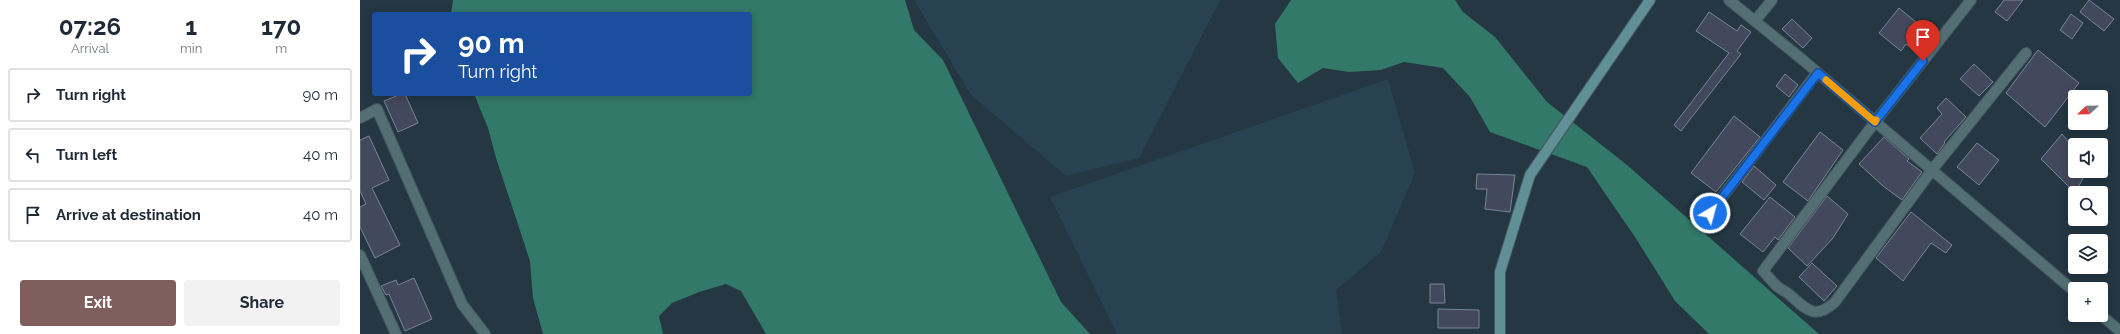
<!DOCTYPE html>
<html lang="en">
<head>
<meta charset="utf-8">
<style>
	:root { --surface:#fff; --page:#f2f2f3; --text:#1f2937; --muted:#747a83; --line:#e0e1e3; --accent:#7f5e5c }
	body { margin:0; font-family:Raleway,sans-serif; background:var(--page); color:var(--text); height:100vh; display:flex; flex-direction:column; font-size:15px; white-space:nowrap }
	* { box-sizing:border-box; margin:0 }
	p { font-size:13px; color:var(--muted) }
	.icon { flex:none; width:22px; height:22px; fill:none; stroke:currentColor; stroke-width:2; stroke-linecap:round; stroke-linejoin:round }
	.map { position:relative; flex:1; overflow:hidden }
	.drawer { display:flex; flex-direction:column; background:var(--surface); width:360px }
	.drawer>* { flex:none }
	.banner { position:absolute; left:12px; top:12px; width:380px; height:84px; border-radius:4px; box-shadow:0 2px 10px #0003; background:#1a4fa0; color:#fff; overflow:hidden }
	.needle { width:26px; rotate:248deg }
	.controls { position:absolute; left:1708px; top:90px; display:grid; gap:8px }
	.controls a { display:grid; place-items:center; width:40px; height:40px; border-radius:4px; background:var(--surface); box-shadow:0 2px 10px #0003; font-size:20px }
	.pin { position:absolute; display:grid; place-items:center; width:34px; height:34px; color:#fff; margin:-41px -17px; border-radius:50% 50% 50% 0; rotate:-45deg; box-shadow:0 0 4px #0007 }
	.pin .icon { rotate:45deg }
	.me { position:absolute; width:44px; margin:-22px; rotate:37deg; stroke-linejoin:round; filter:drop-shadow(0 0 3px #0008) }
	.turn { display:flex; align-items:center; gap:14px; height:84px; padding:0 20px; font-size:18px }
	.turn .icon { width:52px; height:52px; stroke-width:2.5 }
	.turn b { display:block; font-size:28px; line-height:34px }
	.eta { display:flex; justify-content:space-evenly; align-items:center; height:68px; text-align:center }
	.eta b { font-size:24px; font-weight:700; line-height:28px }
	.action { display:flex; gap:8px; margin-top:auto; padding:8px 20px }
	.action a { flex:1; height:46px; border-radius:4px; background:var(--accent); color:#fff; font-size:16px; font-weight:700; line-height:46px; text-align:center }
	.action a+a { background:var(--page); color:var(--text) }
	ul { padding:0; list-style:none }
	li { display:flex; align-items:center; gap:12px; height:54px; margin:0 8px 6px; padding:0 12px; border:2px solid var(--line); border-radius:4px }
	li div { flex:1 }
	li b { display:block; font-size:15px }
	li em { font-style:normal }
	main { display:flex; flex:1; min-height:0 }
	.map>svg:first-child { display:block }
</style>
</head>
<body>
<main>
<section class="drawer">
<div class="eta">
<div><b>07:26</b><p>Arrival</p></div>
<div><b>1</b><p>min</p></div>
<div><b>170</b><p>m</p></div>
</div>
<ul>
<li><svg class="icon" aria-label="right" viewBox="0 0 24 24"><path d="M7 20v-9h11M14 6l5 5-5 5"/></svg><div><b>Turn right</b></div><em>90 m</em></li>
<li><svg class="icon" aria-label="left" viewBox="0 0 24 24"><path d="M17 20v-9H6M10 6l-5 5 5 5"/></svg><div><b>Turn left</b></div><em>40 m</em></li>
<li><svg class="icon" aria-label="arrive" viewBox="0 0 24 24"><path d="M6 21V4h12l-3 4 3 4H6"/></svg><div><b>Arrive at destination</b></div><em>40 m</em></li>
</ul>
<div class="action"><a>Exit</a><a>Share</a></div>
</section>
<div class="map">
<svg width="1760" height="334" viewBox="0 0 1760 334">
	<rect width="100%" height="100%" fill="#243743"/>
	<g fill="#294252">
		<polygon points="554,0 860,0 779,158 706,176 611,95"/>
		<polygon points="1028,79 1055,173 1021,252 976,290 982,334 757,334 690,197"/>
	</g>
	<g fill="#32796a">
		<polygon points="93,0 545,0 554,30 583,60 701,302 730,334 406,334 381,291 366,284 339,292 312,303 299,316 303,334 183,334 173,298 170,261 136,158 128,128 114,94 390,94 390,14 91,14"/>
		<polygon points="931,0 1095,0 1103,12 1135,37 1187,102 1267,165 1459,334 1349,334 1315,301 1277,240 1227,167 1130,132 1110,97 1083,68 1044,62 1021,70 989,72 963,68 938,83 918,58 915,24"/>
	</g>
	<g fill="#43495c" stroke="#7b8397">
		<polygon points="1644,0 1663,0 1647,21 1635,12"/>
		<polygon points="1729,0 1754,19 1744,31 1720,12"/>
		<polygon points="1539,8 1563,28 1567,23 1577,30 1559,54 1546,44 1541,51 1519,33"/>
		<polygon points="1349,12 1377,31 1381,25 1391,32 1377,51 1381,54 1321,131 1314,125 1369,53 1336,31"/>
		<polygon points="1711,14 1723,23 1712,39 1700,30"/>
		<polygon points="1432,19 1452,38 1443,48 1422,29"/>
		<polygon points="1678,50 1719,83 1685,127 1646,93"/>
		<polygon points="1614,64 1633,82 1619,96 1600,79"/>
		<polygon points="1425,74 1438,85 1429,97 1416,86"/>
		<polygon points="41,94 45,94 58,123 38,132 24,101"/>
		<polygon points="1586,98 1606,117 1584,142 1585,143 1577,154 1560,138 1582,114 1577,108"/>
		<polygon points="1374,116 1400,137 1356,192 1331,173"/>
		<polygon points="1460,132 1483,150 1448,201 1423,182"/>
		<polygon points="1702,134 1715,149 1715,171 1727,171 1715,193 1681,159"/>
		<polygon points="9,136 29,180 12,188 40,245 15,258 0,227 0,207 6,204 0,191 0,140"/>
		<polygon points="1524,137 1549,159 1547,161 1562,172 1542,200 1523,186 1499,164"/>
		<polygon points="1617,143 1639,160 1619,185 1597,167"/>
		<polygon points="1394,166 1416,185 1404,200 1382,182"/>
		<polygon points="1117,174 1155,175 1150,212 1125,209 1127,189 1116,189"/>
		<polygon points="1467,196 1488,214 1473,238 1447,266 1428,248"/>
		<polygon points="1410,197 1435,217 1418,240 1415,237 1403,252 1380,234"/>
		<polygon points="1551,212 1592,245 1586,253 1571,243 1543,281 1516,258"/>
		<polygon points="1452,263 1477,286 1464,301 1439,277"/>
		<polygon points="54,278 72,319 45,331 29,294 26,295 21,286 36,280 38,285"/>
		<polygon points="1070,284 1084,284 1085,303 1070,303"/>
		<polygon points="1078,309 1119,310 1119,328 1078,328"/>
	</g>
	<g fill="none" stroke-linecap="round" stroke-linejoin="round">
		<defs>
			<g id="street">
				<polyline points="1369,0 1444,61 1715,292"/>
				<path d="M1611,0L1515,122L1403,271C1408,276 1413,283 1418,287C1422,290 1427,292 1431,296C1447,310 1455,320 1475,302L1572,170L1666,53"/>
				<polyline points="1395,21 1412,0"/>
				<polyline points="0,118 17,109 102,304 125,334"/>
				<polyline points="1350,213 1457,73"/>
				<polyline points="0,255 36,334"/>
				<polyline points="1741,315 1760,331"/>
			</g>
			<polyline id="secondary" points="1140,334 1140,272 1170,175 1290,0"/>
		</defs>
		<use href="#street" stroke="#435560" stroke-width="12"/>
		<use href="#secondary" stroke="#435560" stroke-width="12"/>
		<use href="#street" stroke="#536f73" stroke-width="10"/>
		<use href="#secondary" stroke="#618f96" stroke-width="10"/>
	</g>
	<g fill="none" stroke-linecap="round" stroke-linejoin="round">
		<defs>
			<polyline id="route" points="1350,213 1458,73 1515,122 1563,61"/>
		</defs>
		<use href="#route" stroke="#114b97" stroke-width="10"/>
		<use href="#route" stroke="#1a73e8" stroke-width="7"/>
		<polyline stroke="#f59e0b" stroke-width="7" points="1466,80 1515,122 1516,120"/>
	</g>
</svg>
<div class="controls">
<a><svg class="needle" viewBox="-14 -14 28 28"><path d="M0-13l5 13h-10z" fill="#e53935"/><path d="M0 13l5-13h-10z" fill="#747a83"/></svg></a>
<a><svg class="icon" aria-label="sound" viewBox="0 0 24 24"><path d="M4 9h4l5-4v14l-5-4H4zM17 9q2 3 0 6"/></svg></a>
<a><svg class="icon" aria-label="search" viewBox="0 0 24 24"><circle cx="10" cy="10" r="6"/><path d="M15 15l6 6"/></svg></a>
<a><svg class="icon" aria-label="layers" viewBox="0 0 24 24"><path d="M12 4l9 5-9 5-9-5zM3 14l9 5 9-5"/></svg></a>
<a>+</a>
</div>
<div class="pin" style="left:1563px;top:61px;background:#d93025"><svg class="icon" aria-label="arrive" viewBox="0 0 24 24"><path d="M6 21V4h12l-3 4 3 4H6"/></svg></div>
<svg class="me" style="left:1350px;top:213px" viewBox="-20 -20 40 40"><circle r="17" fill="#1a73e8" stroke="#fff" stroke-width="3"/><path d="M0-11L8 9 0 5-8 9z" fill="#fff"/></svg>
<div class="banner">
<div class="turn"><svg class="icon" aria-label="right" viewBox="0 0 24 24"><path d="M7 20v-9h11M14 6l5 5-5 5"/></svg><div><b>90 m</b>Turn right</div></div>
</div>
</div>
</main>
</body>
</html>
